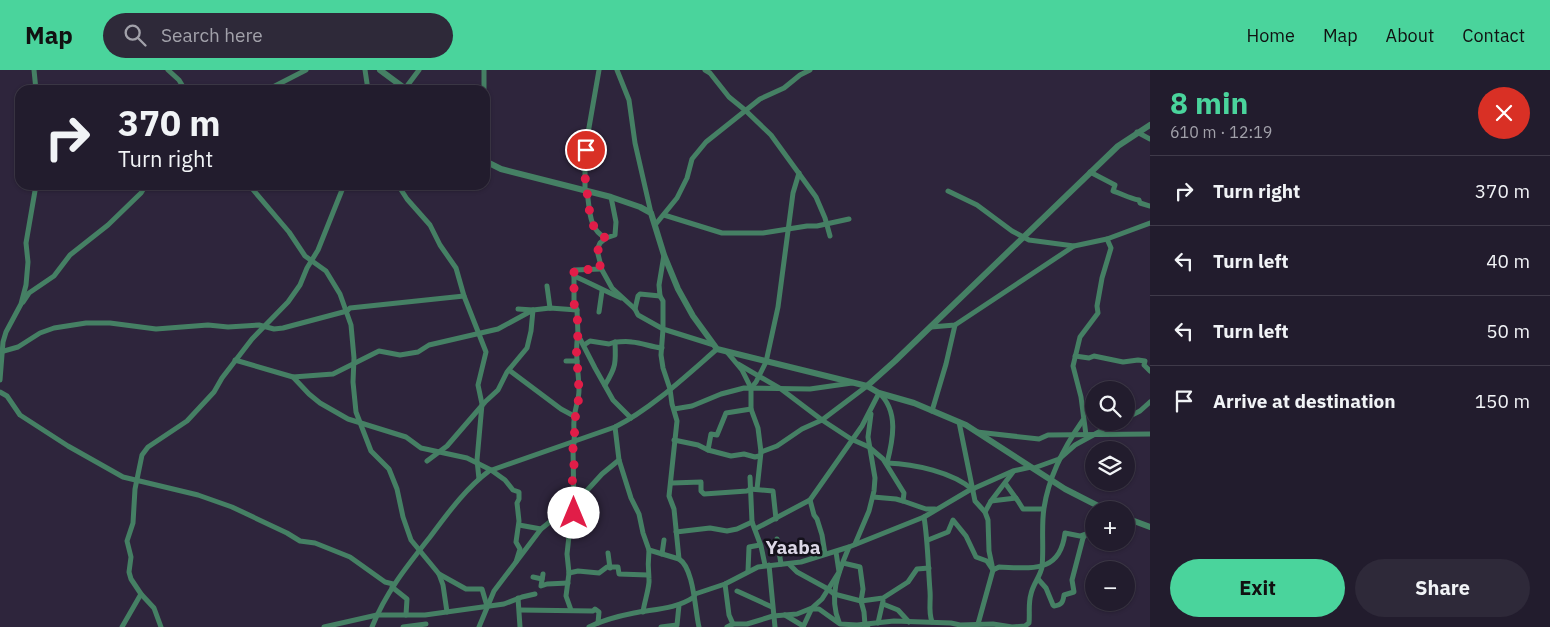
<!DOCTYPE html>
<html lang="en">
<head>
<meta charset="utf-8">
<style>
	:root { --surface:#221c2d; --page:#2e2939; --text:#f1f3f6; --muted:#a2a1aa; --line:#3f3a49; --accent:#4ad49c }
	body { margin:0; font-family:"IBM Plex Sans",sans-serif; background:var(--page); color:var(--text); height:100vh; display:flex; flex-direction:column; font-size:19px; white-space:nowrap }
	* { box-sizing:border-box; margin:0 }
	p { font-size:16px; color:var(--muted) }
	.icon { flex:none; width:28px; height:28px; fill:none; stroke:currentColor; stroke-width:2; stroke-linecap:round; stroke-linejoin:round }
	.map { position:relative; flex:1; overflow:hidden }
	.panel { display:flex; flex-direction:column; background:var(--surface); width:400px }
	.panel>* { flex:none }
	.hud { position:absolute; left:15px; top:15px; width:475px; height:105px; border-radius:15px; box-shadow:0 1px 4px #0004,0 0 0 1px var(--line); background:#221c2d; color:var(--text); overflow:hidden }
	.controls { position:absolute; left:1085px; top:311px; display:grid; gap:10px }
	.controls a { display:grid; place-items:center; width:50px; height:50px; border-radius:50%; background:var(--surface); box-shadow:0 1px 4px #0004,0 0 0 1px var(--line); font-size:25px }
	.pin { position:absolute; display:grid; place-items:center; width:42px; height:42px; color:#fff; margin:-21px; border:2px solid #fff; border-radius:50%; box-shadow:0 1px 5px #0007 }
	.me { position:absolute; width:55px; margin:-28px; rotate:0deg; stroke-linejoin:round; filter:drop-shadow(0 0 4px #0008) }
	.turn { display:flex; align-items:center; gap:18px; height:105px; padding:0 20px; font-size:22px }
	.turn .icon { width:65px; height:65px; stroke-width:2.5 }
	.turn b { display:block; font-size:35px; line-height:42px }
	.round { display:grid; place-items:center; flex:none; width:52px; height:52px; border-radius:26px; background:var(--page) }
	.head { display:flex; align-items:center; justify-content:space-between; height:85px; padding:0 20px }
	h1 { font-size:30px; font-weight:700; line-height:38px; color:var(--accent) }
	.button { display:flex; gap:10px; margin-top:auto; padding:10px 20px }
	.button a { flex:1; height:58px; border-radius:30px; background:var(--accent); color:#111; font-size:20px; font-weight:700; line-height:58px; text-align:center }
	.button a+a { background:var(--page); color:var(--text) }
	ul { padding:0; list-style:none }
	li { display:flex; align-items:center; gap:15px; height:70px; padding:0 20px; border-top:1px solid var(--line) }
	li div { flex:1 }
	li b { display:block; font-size:19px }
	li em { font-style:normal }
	header { display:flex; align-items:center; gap:30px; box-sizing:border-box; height:70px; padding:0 25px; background:var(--accent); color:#111 }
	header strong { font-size:24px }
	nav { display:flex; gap:28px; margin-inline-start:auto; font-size:18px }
	.search { width:350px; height:45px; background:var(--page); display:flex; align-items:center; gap:12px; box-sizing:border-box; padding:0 18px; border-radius:28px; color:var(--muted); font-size:19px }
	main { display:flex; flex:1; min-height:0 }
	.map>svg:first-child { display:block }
</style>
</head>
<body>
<header>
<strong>Map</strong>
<div class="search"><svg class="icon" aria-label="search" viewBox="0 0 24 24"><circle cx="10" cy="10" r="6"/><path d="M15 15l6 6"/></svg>Search here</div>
<nav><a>Home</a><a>Map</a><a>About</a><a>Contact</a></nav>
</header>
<main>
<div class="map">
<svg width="1150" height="557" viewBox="0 0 1150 557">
	<rect width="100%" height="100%" fill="#2e253c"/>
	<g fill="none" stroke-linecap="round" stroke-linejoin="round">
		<g stroke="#458064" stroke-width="5">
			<polyline points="34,0 36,20"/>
			<polyline points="168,0 179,10 185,20"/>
			<polyline points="365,0 368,20"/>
			<polyline points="617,0 629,30 635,73 651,143"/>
			<polyline points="705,0 710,3 729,27 745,40 771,65 816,127 825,148 830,166"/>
			<polyline points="267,20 306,0"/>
			<polyline points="404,20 419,0"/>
			<polyline points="484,20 484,0"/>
			<polyline points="1137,62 1150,69"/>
			<path d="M1090,102L1115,115L1113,121C1123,124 1128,128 1139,130L1140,133L1150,136"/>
			<polyline points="249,115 289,162 305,186 326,201 340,224 351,255 354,288 353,312 356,342 371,381 389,399 397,419 403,447 411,470 439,504 443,515 447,542"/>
			<polyline points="398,115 407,129 430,155 440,175 456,198 464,226 486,282 478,315 482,334 477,390 479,409"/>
			<polyline points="585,120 585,90 587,69 599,0"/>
			<polyline points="948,121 977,135 1012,161 1029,170 1074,176"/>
			<path d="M587,122C590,138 588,160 606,168"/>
			<path d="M611,127L616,152L615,165L606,168L600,173L597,180L602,200L612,218L635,239L638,245L663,259L661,285L663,298L670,319L672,334L677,351L669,426L674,439L679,489C694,498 695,541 699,557"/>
			<polyline points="664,145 722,163 763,163 807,156 817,156 849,149"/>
			<polyline points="655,155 677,128 687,108 692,89 706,72 760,29 784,18 800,5 810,0"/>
			<polyline points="664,185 659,215 660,226 663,231 663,259 714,275"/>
			<polyline points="601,199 574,200 574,233 577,240 578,265 595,298 613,330 631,348"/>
			<path d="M574,206C590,213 605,221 621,228"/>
			<polyline points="547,216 550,238"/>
			<polyline points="23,232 29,223 54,206 70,185 108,155 141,123 146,115"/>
			<polyline points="518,239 533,240 550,238 577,240"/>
			<polyline points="635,239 638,226 640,224 660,226"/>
			<polyline points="599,242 602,221"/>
			<polyline points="931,257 955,255 1074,176 1107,169 1150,153"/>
			<polyline points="584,275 590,271 609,274 615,272"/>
			<polyline points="0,282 18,277 40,263 54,258 86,253 110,253 156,259 208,255 228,257 259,255 274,259 283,258 347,241 350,238 464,226"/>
			<polyline points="727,282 742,300 751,318 751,339 758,358 761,382 757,419"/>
			<polyline points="1075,286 1089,288 1094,286 1123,292 1138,290 1145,291 1144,295 1150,301"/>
			<polyline points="235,290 293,307 309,324 320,333 348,349 406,367 421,378 467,388 491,400 505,410 513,420 519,422 519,429 517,433 519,451 516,472 520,479 516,492"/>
			<polyline points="566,291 577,291"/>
			<polyline points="738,294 781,319 822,350 851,369 869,377 883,389 904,423 903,431 926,439 935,439"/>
			<polyline points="509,300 561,339 574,346"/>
			<polyline points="293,307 333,304 379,281 400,285 418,282 429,275 498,259 533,240"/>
			<polyline points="0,310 3,272 6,262 21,234 26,215 28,192 26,173 36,115"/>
			<path d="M605,315C616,297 616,293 615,272C620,272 626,271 632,272C643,273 651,277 662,278"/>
			<polyline points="751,318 756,312 766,292 778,237 793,123 799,103"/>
			<polyline points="0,322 7,326 20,345 68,376 123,407 198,425 232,437 287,463 300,471 315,473 350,487 385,512 393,514"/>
			<polyline points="674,339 692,336 721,324 744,318 810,319 852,313"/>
			<polyline points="932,341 946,294 955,255"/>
			<polyline points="1126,348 1140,341 1150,332"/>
			<polyline points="959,352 975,431 985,442 988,450 989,481 993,500 978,554"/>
			<polyline points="615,357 619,390 631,428 639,444 643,463 649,480 679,489"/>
			<polyline points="977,362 1039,369 1048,365 1150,364"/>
			<polyline points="1086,365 1081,327 1073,296 1080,267 1098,243 1097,236 1102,208 1111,178 1107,169"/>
			<polyline points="674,370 698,375 708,380 731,386 744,384 755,387 759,386"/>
			<polyline points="708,380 711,364 717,365 726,343 751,339"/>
			<polyline points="761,382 777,376 802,359 822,350 867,316"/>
			<polyline points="427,391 447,376 485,332 498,320 507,302 527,278 531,261 533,240"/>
			<path d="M887,393C914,394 953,402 973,420"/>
			<polyline points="1034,398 1059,389 1075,375 1117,352"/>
			<polyline points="750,407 752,452 761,476 765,495"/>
			<polyline points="672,413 701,412 701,421 704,424 747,421 750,419 773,421 776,449"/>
			<polyline points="1005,413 1018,431 1023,439 1043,439"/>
			<polyline points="873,427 896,429 903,431"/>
			<polyline points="810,430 814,445 817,449 822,465 825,484"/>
			<polyline points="991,431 1016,428"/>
			<polyline points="985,442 991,431 1013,402"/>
			<path d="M924,447C928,472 928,496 930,521C931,532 928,541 932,552"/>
			<polyline points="519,455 541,459"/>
			<path d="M755,459L810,430L862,356L879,323C899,341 893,370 887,393"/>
			<polyline points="676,462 710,458 727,461 737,459 752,452"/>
			<polyline points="777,469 781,494"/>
			<path d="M928,470L948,462L953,450L966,466L976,487L987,491L993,500L999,497C1031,498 1060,504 1065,463L1080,466L1094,461"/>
			<polyline points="855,474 869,441 874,421 875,408 868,367 871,344"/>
			<polyline points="608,483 610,498"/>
			<polyline points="662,484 664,470"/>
			<polyline points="843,493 860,497 863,519 861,531 864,542 865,555 868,555"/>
			<polyline points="789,494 797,502 828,519 834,524 861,531 883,528 908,512 917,499 929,498"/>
			<polyline points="769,495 775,557"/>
			<polyline points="748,501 749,477 760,475"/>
			<polyline points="569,503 578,501 599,503 607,497 618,497 619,504 648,505"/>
			<polyline points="439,504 466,519 482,519 487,536"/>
			<polyline points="543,504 541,516 547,514 568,513"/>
			<polyline points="533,507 542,509"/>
			<path d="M1038,509L1046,518L1053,535L1054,536C1062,535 1063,532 1064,525L1074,522L1072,510L1083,468L1085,465H1094"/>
			<polyline points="725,514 729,545 733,554"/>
			<polyline points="392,517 407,529 406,545"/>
			<polyline points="737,521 772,537"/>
			<polyline points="518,528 520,557"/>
			<polyline points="883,534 898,540 909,552"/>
			<path d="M811,539H819L840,554L857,555L894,551L951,553L960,555L993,554L1012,557L1025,556L1029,553C1030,543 1028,534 1031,524C1033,514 1040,507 1042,497C1044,478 1041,456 1044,438C1049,405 1064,377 1083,350"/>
			<polyline points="520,540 593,541 595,539 599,542 598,553"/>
			<path d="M571,540L566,526L569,503L567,484L570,457L574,443L573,378C576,369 573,360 574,351C574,340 579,331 579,320C579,302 574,283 578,265"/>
			<path d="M643,542C644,533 650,516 649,509C648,499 648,490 649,480"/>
			<polyline points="785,545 803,556"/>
			<path d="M839,552C828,525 839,501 849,477"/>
			<polyline points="878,553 883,531"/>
			<polyline points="122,557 141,524"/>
			<polyline points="161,557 154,538 141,524 131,509 129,502 131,487 127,471 133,453 135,419 142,385 148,377 187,351 214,322 222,308 252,269 288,232 300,215 307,198 318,180 344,115"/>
			<polyline points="324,557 377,545 425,545 504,534 522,527 535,524"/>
			<path d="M372,557C386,522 407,496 430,467C448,443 465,419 489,401L615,357C651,339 687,305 717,279"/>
			<polyline points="403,557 426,554"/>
			<polyline points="479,557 494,521 541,459 581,427 602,404 619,390"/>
			<path d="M589,557C603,550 619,546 634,543C655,539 676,539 694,527L695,524L725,514L758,497L801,492L849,477L924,447L968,421L1013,401L1031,397"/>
			<polyline points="661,557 677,555 679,535"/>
			<polyline points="727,557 733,554 747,554 773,546 797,544 812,538 822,529 839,502 836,482"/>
			<polyline points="803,557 811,540"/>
		</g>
		<g stroke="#458064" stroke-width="6">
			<polyline points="380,0 407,20"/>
			<polyline points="485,91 501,99 611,127 640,137 651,143 664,185 678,219 693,246 717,279 867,316 879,323 914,333 966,355 1065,419 1106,440"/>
			<polyline points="867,316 895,291 1118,76 1150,55"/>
			<polyline points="1126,448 1150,457"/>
		</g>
	</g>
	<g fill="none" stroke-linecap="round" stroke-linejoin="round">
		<path stroke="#e11d48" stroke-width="9" stroke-dasharray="0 16.2" d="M574,443L572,403L574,395L573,378L575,371L574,353L578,335L579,320L576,274L578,265L577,240L574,234V200L601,199C597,185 595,177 606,168C588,160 590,138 587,122L585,120L586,80"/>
	</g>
	<g text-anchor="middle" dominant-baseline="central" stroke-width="5" stroke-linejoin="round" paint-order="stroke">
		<g font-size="19" font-weight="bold" fill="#dcd7e6" stroke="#14111b">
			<text x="793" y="477">Yaaba</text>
		</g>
	</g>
</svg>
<div class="controls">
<a><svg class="icon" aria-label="search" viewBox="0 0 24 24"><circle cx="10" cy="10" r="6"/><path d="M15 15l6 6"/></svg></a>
<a><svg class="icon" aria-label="layers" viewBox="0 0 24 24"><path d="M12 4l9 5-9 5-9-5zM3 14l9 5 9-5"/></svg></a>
<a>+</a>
<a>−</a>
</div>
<div class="pin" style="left:586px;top:80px;background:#d93025"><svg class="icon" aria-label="arrive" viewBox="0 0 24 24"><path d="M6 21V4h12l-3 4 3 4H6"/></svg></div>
<svg class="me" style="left:574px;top:443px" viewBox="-20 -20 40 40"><circle r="19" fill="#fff"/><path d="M0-13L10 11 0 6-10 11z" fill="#e11d48"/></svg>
<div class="hud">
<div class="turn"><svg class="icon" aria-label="right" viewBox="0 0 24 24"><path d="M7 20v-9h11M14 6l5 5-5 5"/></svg><div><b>370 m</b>Turn right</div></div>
</div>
</div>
<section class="panel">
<div class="head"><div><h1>8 min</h1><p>610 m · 12:19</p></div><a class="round" style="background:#d93025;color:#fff"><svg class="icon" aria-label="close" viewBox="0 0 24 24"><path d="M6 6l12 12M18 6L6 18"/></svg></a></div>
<ul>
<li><svg class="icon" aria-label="right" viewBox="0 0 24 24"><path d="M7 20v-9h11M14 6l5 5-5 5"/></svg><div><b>Turn right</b></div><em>370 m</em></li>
<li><svg class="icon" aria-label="left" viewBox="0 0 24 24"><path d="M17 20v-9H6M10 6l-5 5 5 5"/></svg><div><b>Turn left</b></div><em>40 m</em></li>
<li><svg class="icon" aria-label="left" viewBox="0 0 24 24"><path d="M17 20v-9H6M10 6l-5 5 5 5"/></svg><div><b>Turn left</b></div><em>50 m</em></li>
<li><svg class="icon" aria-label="arrive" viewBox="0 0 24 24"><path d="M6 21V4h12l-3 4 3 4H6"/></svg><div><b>Arrive at destination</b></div><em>150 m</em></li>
</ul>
<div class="button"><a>Exit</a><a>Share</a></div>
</section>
</main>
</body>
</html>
